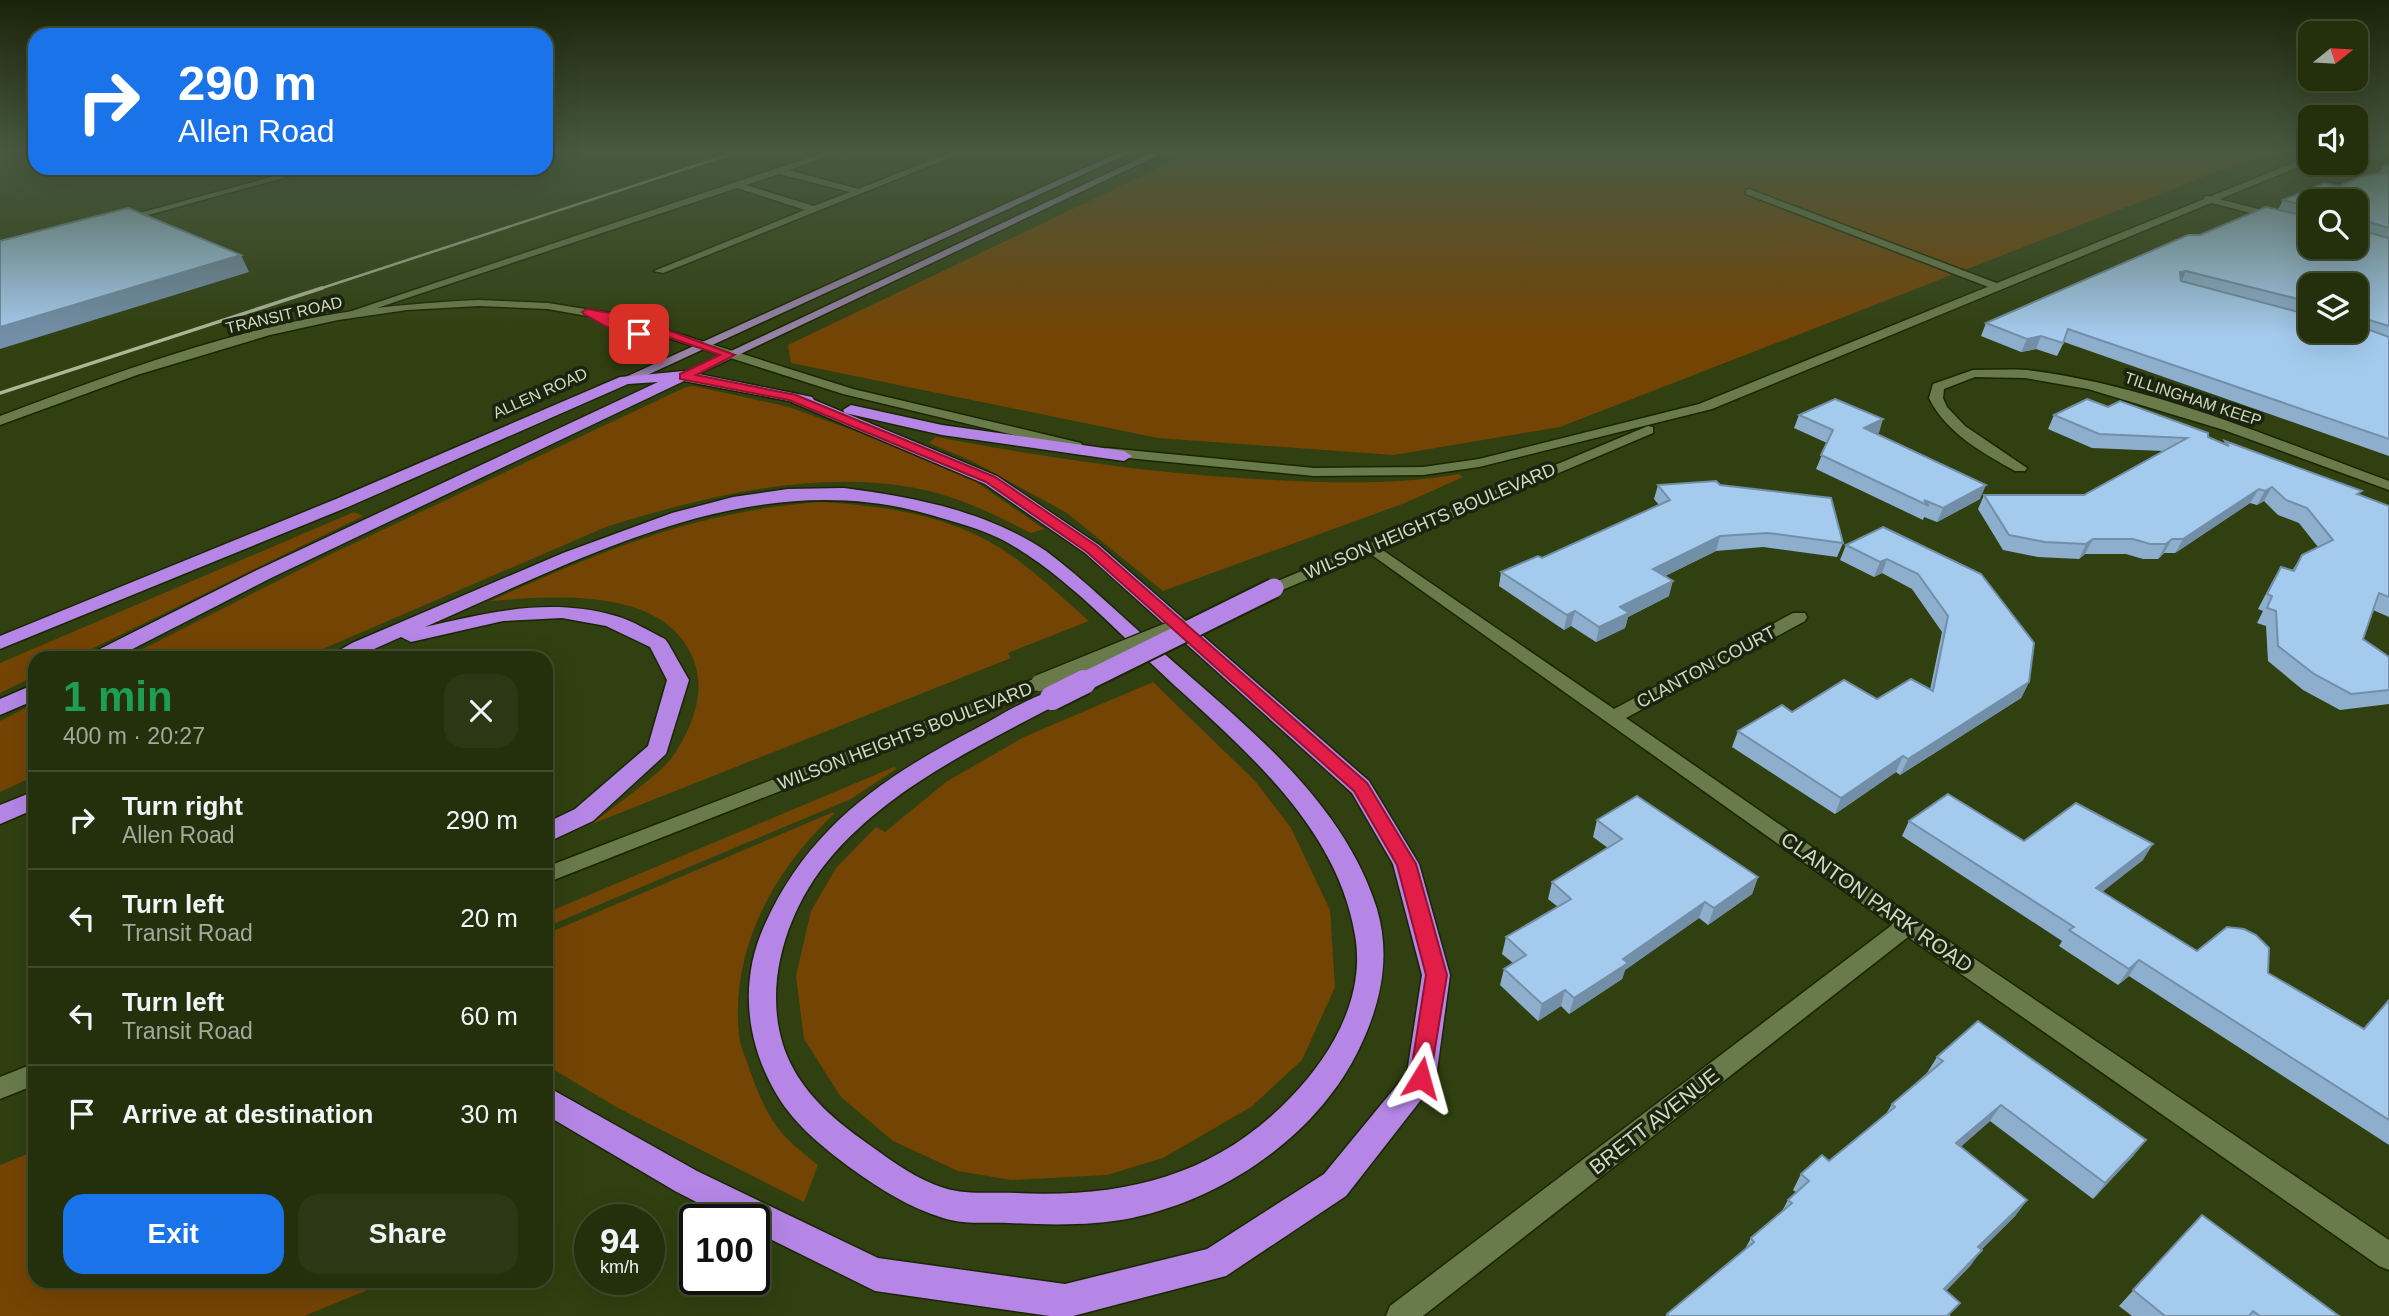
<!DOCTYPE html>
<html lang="en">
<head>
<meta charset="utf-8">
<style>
	:root { --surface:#24300c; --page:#2c3815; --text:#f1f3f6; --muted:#a3a99d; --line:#414b2d; --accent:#1a73e8 }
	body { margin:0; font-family:Arial,sans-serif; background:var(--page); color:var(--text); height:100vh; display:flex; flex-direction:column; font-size:26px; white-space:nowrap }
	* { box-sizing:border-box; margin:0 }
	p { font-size:23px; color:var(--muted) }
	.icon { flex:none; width:38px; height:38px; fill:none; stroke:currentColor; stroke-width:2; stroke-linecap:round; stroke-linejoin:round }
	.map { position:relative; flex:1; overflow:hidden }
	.side { position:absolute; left:28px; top:651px; width:525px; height:637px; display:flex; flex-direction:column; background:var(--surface); border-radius:21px; box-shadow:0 7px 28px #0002,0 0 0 2px var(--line) }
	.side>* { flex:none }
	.banner { position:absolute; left:28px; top:28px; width:525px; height:147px; border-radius:21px; box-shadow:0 7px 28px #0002,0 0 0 2px var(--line); background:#1a73e8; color:#fff; overflow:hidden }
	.needle { width:46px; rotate:72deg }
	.controls { position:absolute; left:2298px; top:21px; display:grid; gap:14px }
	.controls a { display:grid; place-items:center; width:70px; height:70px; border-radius:14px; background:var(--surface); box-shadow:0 7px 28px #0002,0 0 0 2px var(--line); font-size:35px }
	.speed { position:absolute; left:574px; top:1204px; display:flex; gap:14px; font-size:35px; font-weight:700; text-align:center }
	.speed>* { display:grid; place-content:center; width:91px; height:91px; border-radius:50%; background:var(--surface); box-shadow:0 7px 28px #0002,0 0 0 2px var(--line); line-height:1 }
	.speed small { font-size:18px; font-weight:400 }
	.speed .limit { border:4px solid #111; border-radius:10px; background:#fff; color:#111 }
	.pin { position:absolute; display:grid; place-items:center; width:60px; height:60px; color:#fff; margin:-30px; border-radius:14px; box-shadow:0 4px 10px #0006 }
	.me { position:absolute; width:77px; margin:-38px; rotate:8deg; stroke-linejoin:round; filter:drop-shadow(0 0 5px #0008) }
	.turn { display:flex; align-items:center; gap:24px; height:147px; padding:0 35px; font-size:32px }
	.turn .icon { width:91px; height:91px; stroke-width:2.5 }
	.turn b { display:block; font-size:49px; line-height:60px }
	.round { display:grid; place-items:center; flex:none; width:74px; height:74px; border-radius:21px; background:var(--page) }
	.overview { display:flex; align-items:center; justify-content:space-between; height:119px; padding:0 35px }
	h1 { font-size:42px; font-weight:700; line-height:52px; color:#1e9e55 }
	.button { display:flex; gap:14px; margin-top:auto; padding:14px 35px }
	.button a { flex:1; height:80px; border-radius:21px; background:var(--accent); color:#fff; font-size:28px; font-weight:700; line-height:80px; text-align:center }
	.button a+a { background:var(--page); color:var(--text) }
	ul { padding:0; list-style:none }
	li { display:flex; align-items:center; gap:21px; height:98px; padding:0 35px; border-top:2px solid var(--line) }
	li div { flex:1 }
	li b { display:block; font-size:26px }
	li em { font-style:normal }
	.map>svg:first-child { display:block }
</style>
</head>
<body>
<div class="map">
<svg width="2389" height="1316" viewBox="0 0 2389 1316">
	<rect width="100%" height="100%" fill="#304010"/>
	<g fill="#744404">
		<polygon points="1194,151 2271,151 1560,427 1394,455 1158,438 791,363 788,345"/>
		<path d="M694,386L789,407L921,455L969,477L1044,529L1031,533C1005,520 980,507 953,498C844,461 711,494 606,527L302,658H125L325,557L686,387Z"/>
		<path d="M936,437C1047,458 1160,475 1274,480C1336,483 1398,485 1459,474L1463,477L1405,503L1163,591L1067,513L972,461L929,443Z"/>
		<path d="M820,502C889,506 957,516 1015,558C1041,577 1065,600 1089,621L1008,653L1011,658L592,824C610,809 662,773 673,756C692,728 706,693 694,661C667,586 554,596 490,601C605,550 693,512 820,502Z"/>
		<polygon points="354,512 363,516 73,658 35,658 35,676 0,693 0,663"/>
		<polygon points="1153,682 1255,781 1291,828 1330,910 1335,987 1302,1060 1251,1107 1163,1158 1107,1175 1011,1180 958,1171 893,1141 841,1097 804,1039 796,976 811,911 836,868 876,827 885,832 946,782 1024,737"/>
		<polygon points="35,703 35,776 0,792 0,721"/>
		<polygon points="894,767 896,769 851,799 546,927 546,913"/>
		<path d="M831,813H835C774,870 730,948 739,1036C740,1047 747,1060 750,1071C757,1091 768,1117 782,1133C792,1145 806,1155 818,1165L804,1202L618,1108L546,1065V934Z"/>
		<polygon points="35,1151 35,1281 369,1281 370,1289 304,1316 0,1316 0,1165"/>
	</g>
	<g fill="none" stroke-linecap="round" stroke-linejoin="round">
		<defs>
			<g id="lane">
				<path d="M828,151H842L789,170L858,189L954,151H967L663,273L654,271L805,210L737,188L344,319L334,317ZM779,174L850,192L814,206L746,185Z"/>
				<polygon points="304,168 319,168 123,222 114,220"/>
				<polygon points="1749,189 1999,284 2001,286 1991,288 1746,194 1746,190"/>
			</g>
			<g id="street">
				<polygon points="2207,196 2310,222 2310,228 2204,201 2204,197"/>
				<path d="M1973,370C1991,370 2009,369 2027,370C2151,385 2272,438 2389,481V490L2224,430L2088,389L2025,378L1975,377L1944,389L1943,398L1947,407L1965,426L2027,468L2025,471H2015C1983,453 1946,433 1929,398L1933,384Z"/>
				<polygon points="1368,540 1614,709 1793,613 1805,613 1807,617 1805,621 1626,718 1916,919 2389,1240 2389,1270 2379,1266 1908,937 1423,1316 1386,1316 1390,1306 1892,925 1362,548 1360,545 1362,542"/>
			</g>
			<g id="secondary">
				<polygon points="2310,156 2310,162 1712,409 1479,467 1423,475 1314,476 1107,456 1100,452 1107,448 1314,468 1423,467 1479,459 1699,404"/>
				<path d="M478,300L548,303L616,314L853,389L1081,443L1083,446L1076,450L843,394L615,321L548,309L478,306L407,310L338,320L270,335L137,375L0,425V416C110,375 223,332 340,313C386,306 431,302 478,300Z"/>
				<polygon points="1648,426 1653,427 1653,433 1280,591 1274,593 1266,588 1268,585"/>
				<polygon points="1039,677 1045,679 1048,683 1045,687 546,883 546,867"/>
				<polygon points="35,1063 35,1085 0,1099 0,1077"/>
			</g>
			<g id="primary">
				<polygon points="1122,151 1134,151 630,383 619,380"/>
				<polygon points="1155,151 1167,151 688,379 678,376"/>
			</g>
			<g id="highway">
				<polygon points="684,371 812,397 814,400 997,476 1099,545 1369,781 1419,864 1450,975 1436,1078 1431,1087 1346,1196 1226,1276 1073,1316 1050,1316 875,1291 754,1231 754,1220 731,1220 675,1191 546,1115 546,1086 697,1171 878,1258 1065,1284 1207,1249 1324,1174 1407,1073 1422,975 1393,864 1352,793 1085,553 985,484 789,401 684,381 271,578 115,658 88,658 92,653 257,570 658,382 628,384 348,507 0,649 0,636 336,499 620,377"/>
				<polygon points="851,405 942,425 1124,451 1132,456 1124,461 942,435 845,413 843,410"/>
				<path d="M844,488C914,497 986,511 1046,551C1086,581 1122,617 1160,650C1242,723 1343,799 1377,909C1391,957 1381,1003 1360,1047C1319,1134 1226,1198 1132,1218C1092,1226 1050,1225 1009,1223C987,1222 965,1225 943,1218C910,1208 880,1189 852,1169C821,1146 791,1122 773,1088C745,1037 740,978 765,924C809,827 883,777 975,729C1000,716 1025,699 1052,691L1063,698L1060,703C979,746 891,787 831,857C783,913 756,1002 794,1070C812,1102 841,1125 871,1146C893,1162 918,1180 944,1188C966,1195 992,1192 1016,1193C1122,1198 1215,1177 1291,1097C1332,1055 1366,996 1355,935C1338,833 1256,760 1184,694C1128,644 1075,582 1010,544C986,530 958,523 931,515C754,463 583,558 425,627C489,612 551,597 616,616C633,621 649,631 665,639L668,643L689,680L666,754L593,821L546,843V823L575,809L648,746L667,680L650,647L606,626L562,618L503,621L411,642L401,637L354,658H326L352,643L563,553L672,513L733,497L788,489Z"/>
				<polygon points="35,684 35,700 0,715 0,699"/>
				<polygon points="35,791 35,809 0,824 0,805"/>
			</g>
		</defs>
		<use href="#lane" stroke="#1a2502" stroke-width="3"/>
		<use href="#street" stroke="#1a2502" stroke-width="3"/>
		<use href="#secondary" stroke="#1a2502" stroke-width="3"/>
		<use href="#primary" stroke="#1a2502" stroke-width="3"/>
		<use href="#highway" stroke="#1a2502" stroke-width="3"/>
		<use href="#lane" fill="#697b4b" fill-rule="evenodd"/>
		<use href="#street" fill="#697b4b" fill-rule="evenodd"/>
		<use href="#secondary" fill="#697b4b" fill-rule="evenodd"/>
		<use href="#primary" fill="#9782a8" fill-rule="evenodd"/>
		<use href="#highway" fill="#b586e6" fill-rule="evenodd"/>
		<polyline stroke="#abb799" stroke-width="2.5" points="316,290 740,151"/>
		<polyline stroke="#abb799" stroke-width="3.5" points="0,393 322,288"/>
		<defs>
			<polyline id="secondary-bridge" points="1039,683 1180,626"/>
			<polyline id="highway-bridge-far1" points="1080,684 1274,588"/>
			<polyline id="highway-bridge" points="1052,698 1084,682"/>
		</defs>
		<use href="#secondary-bridge" stroke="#1a2502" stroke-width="19" stroke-linecap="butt"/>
		<use href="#highway-bridge-far1" stroke="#1a2502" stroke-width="23" stroke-linecap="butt"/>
		<use href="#highway-bridge" stroke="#1a2502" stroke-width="28" stroke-linecap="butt"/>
		<use href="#secondary-bridge" stroke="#697b4b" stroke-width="16"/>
		<use href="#highway-bridge-far1" stroke="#b586e6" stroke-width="19"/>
		<use href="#highway-bridge" stroke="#b586e6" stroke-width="24"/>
	</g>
	<g fill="#8dafcd" fill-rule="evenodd">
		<path d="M2389,164V456L2064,342L2057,356L2036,349L2021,352L1981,336L1986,323L2200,235L2278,210L2283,200L2339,186L2379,173L2383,167ZM2310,201L2356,247H2310ZM2310,285H2356V331H2310Z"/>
		<polygon points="2108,407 2208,437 2224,444 2225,441 2389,506 2389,617 2373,610 2363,639 2389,657 2389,704 2340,710 2303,690 2268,661 2266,626 2257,623 2263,611 2258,609 2272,582 2281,567 2292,571 2302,555 2318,547 2299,523 2278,515 2264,501 2257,505 2250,503 2175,553 2164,553 2158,559 2143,559 2126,554 2085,554 2079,559 2038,557 2003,550 1978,509 1984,495 2084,495 2163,451 2092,448 2048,429 2054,415"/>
		<polygon points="1799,415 1879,433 1876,434 1980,499 1937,522 1924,517 1923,520 1816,469 1827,443 1794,428"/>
		<polygon points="1658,485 1720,485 1843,543 1837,557 1763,547 1716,551 1665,576 1669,596 1628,617 1625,628 1596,642 1571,626 1564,630 1499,586 1501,572 1542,558 1659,505 1654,499"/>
		<polygon points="1883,527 2029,682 2021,698 1900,775 1896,772 1835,814 1732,747 1738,731 1792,712 1877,699 1930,690 1942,632 1912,589 1882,573 1874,577 1840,560 1846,545"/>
		<polygon points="1597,820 1758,877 1752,894 1708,925 1699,918 1625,970 1622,979 1569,1014 1561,1006 1538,1021 1500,985 1504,969 1513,963 1502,954 1506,937 1558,907 1548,899 1552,882 1608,848 1593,837"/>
		<polygon points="1909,821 2024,841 2143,860 2102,891 2197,951 2268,973 2363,1029 2389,1000 2389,1145 2129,976 2118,985 2059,946 2062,941 1902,836"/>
		<polygon points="1937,1057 2146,1140 2133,1156 2093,1199 1990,1121 1960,1147 2027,1200 2015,1216 1981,1250 1970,1266 1946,1291 1950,1316 1666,1316 1667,1314 1745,1249 1751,1238 1781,1213 1788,1200 1796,1192 1793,1190 1801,1174 1829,1161 1886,1114 1892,1104 1927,1073"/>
		<polygon points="2202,1215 2339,1316 2132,1316 2119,1306"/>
	</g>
	<g fill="#738ea7">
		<polygon points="241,255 249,272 0,349 0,327"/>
		<polygon points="2186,271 2181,282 2180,272"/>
		<polygon points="2041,336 2036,349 2021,352 2027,339"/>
		<polygon points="1883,419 1879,433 1859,442 1864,428"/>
		<polygon points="1986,485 1980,499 1937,522 1943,508"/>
		<polygon points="2272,487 2264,501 2257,505 2265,491"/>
		<polygon points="2259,489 2250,503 2175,553 2183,539"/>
		<polygon points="1720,536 1716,551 1649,584 1653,569"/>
		<polygon points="2093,539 2085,554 2079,559 2086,544"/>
		<polygon points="2172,539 2164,553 2158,559 2166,544"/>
		<polygon points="1887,559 1882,573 1874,577 1880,562"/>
		<polygon points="1673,581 1669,596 1628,617 1625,628 1596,642 1599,627 1620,607"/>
		<polygon points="1575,611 1571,626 1564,630 1567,615"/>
		<polygon points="2029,682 2021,698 1900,775 1908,759"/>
		<polygon points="1903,756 1896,772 1835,814 1841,798"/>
		<polygon points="2153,844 2143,860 2087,904 2096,888"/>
		<polygon points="1758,877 1752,894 1708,925 1714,908"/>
		<polygon points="1705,902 1699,918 1625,970 1622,979 1569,1014 1574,998 1623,959"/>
		<polygon points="2139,960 2129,976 2118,985 2129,969"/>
		<polygon points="1565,990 1561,1006 1538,1021 1542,1004"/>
		<polygon points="2001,1105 1990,1121 1946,1160 1956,1143"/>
		<polygon points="2146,1140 2133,1156 2093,1199 2105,1183"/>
		<polygon points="2027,1200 2015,1216 1967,1263 1978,1247"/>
		<polygon points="1982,1250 1970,1266 1932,1305 1944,1289"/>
	</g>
	<g fill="#a4cbee" stroke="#738ea7" stroke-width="2">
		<polygon points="2389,164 2389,228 2363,220 2360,223 2362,231 2389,238 2389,326 2356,316 2356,285 2310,285 2310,302 2186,271 2180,272 2181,281 2310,315 2310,331 2356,331 2356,325 2389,337 2389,439 2068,329 2063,343 2041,336 2027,339 1986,323 2188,235 2200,235 2266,207 2310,217 2310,247 2356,247 2356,201 2310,201 2310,207 2283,200 2324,183 2339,186 2363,176 2386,172 2383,167"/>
		<polygon points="128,208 241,255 0,327 0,241"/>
		<polygon points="1835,399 1883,419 1864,428 1986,485 1943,508 1924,500 1929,506 1821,455 1833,430 1799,415"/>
		<polygon points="2087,399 2108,407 2120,401 2208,433 2208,437 2229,446 2225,441 2362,491 2357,494 2389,506 2389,597 2379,593 2363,639 2389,657 2389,690 2351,694 2314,674 2278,646 2276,611 2267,608 2272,596 2267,594 2281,567 2294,571 2302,555 2333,540 2307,508 2286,500 2272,487 2265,491 2259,489 2183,539 2172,539 2166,544 2150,544 2133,539 2093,539 2086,544 2045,542 2009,535 1984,495 2084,495 2187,438 2099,434 2054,415"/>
		<polygon points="1716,481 1720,485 1831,498 1843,543 1768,533 1720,536 1653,569 1673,581 1620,607 1629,613 1599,627 1575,611 1567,615 1501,572 1538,556 1542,558 1670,500 1658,485"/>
		<polygon points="1883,527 1981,574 2034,643 2029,682 1908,759 1903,756 1841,798 1738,731 1782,705 1792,712 1844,680 1877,699 1911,679 1933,691 1948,616 1918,574 1887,559 1880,562 1846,545"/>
		<polygon points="1948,794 2024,841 2076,803 2153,844 2096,888 2197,951 2227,927 2244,929 2256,935 2269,948 2268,973 2364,1029 2389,1000 2389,1120 2139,960 2129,969 2069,930 2074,927 1909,821"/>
		<polygon points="1637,796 1758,877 1714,908 1705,902 1623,959 1628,963 1574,998 1565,990 1542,1004 1504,969 1526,955 1506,937 1571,899 1552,882 1622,839 1597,820"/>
		<polygon points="1978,1021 2146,1140 2105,1183 2001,1105 1956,1143 2027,1200 1978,1247 1982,1250 1944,1289 1960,1303 1947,1316 1669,1316 1667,1314 1754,1242 1751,1238 1792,1203 1788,1200 1809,1181 1801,1174 1822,1155 1829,1161 1895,1107 1892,1104 1943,1061 1937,1057"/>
		<polygon points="2202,1215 2339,1316 2260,1316 2253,1311 2249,1316 2165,1316 2133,1290"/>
	</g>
	<linearGradient id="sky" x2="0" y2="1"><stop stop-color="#1a2309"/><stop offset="0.45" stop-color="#485942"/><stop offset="1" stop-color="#485942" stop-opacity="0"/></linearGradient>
	<rect width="2389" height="336" fill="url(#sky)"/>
	<polygon fill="#e11d48" stroke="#92132f" stroke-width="2" points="587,309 632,317 735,355 696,375 796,395 995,477 1097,546 1367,783 1416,864 1447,975 1429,1085 1421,1088 1413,1085 1410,1078 1426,975 1397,865 1354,791 1087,552 986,482 789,400 680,379 680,374 720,355 625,322 609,319 645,334 639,337 609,328 584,314 582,312"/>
	<g text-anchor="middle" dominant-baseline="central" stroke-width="7" stroke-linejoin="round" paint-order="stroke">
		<g font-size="16" fill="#cfdac0" stroke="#1c2410">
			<text transform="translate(284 315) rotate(-13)">TRANSIT ROAD</text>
			<text transform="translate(540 393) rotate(-24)">ALLEN ROAD</text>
			<text transform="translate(2193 399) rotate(18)">TILLINGHAM KEEP</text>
		</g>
		<g font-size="18" fill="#cfdac0" stroke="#1c2410">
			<text transform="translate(1430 521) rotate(-23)">WILSON HEIGHTS BOULEVARD</text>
			<text transform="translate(1706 667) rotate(-28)">CLANTON COURT</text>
			<text transform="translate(905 736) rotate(-21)">WILSON HEIGHTS BOULEVARD</text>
		</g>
		<g font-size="21" fill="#cfdac0" stroke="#1c2410">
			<text transform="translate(1877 902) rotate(35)">CLANTON PARK ROAD</text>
			<text transform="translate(1654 1121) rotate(-38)">BRETT AVENUE</text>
		</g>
	</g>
</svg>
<div class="controls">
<a><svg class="needle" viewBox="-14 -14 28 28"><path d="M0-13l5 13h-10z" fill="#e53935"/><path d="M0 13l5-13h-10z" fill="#a3a99d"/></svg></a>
<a><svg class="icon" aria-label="sound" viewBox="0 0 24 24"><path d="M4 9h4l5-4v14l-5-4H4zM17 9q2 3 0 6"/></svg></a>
<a><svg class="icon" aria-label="search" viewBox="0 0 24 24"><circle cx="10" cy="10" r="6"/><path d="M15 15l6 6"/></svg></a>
<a><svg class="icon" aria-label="layers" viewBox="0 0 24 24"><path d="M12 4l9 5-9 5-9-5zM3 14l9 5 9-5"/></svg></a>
</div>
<div class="speed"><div>94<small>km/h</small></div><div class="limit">100</div></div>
<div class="pin" style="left:639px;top:334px;background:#d93025"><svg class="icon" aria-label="arrive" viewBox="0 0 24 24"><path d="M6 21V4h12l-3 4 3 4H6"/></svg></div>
<svg class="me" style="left:1421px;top:1078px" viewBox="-20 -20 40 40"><path d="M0-17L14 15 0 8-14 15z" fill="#e11d48" stroke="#fff" stroke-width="4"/></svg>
<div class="banner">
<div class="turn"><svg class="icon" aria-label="right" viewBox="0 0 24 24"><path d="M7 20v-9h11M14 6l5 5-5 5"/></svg><div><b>290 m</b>Allen Road</div></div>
</div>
<section class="side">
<div class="overview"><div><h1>1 min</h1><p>400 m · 20:27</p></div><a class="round"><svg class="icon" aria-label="close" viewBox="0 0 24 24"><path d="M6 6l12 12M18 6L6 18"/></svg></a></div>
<ul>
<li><svg class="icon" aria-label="right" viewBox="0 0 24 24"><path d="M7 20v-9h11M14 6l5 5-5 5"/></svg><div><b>Turn right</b><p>Allen Road</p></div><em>290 m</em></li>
<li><svg class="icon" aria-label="left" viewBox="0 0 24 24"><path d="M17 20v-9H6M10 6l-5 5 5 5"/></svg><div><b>Turn left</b><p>Transit Road</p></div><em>20 m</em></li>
<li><svg class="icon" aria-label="left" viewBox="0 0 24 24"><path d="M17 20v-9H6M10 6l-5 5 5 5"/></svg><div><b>Turn left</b><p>Transit Road</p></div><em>60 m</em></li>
<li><svg class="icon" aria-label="arrive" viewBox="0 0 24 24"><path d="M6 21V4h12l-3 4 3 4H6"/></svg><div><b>Arrive at destination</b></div><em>30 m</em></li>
</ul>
<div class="button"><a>Exit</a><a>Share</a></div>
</section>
</div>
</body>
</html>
